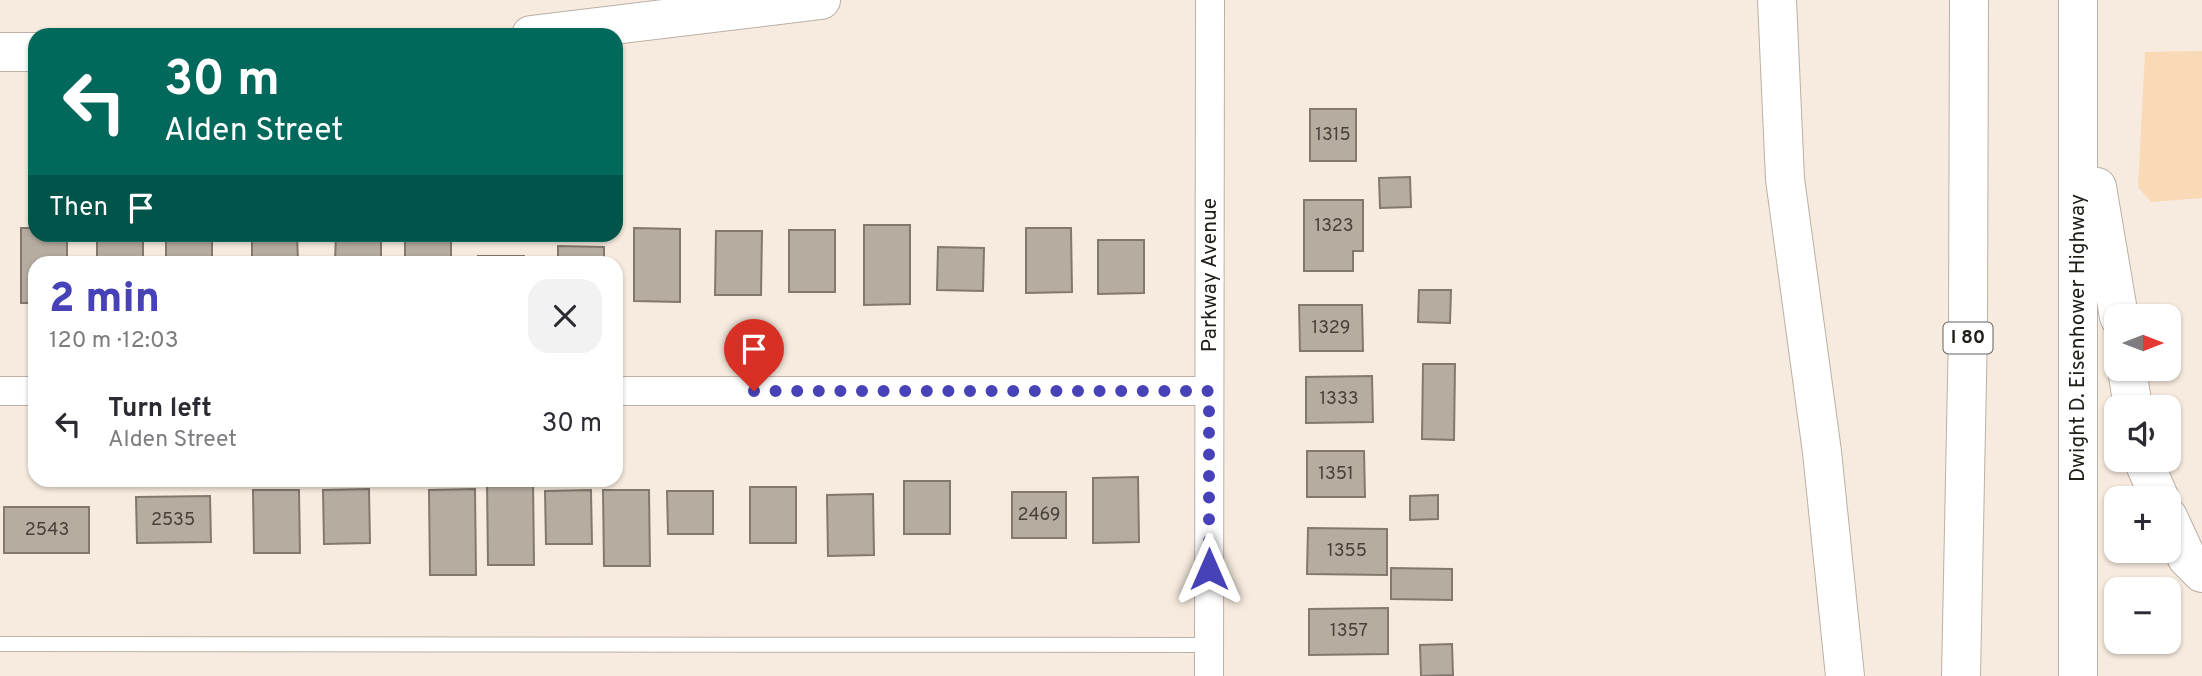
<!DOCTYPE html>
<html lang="en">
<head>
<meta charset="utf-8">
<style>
	:root { --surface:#fff; --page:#f2f2f3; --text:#2b2b33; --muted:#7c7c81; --accent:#4842b8 }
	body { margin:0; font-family:Overpass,sans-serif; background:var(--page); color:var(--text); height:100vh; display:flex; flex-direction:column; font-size:26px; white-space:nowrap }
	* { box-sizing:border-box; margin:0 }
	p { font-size:23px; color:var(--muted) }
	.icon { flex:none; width:38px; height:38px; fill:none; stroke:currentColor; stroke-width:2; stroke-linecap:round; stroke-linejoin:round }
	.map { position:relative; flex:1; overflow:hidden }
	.details { position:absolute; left:28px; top:256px; width:595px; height:231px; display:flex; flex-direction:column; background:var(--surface); border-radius:21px; box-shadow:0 2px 5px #0004 }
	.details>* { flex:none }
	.hud { position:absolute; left:28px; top:28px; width:595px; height:214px; border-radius:21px; box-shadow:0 2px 5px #0004; background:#00695c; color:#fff; overflow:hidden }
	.needle { width:46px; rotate:90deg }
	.fabs { position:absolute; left:2104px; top:304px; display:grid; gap:14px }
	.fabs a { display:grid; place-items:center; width:77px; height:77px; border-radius:14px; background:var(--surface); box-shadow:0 2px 5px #0004; font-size:35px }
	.pin { position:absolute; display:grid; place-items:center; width:60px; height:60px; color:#fff; margin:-72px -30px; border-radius:50% 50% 50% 0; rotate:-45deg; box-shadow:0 0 7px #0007 }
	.pin .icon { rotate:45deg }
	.me { position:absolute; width:77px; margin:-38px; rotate:0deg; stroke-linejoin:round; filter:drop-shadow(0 0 5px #0008) }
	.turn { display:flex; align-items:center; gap:24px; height:147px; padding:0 21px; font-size:32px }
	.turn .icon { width:91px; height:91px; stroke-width:2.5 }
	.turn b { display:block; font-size:49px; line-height:60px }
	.then { display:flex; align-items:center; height:66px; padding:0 21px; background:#0003; gap:14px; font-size:26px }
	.round { display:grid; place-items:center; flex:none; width:74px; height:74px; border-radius:21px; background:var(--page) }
	.summary { display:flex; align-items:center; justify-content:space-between; height:119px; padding:0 21px }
	h1 { font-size:42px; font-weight:800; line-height:52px; color:var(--accent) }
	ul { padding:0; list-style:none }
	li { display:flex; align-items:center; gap:21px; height:98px; padding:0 21px }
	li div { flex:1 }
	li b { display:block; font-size:26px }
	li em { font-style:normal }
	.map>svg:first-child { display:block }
</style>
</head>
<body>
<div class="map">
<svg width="2202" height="676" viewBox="0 0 2202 676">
	<rect width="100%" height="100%" fill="#f7ebdf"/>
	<polygon fill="#fad9b7" points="2202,51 2202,198 2151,202 2138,187 2145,52"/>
	<g fill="#b7aca0" stroke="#83786d" stroke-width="2">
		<rect x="1310" y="109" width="46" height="52"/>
		<polygon points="1410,177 1411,207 1380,208 1379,178"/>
		<polygon points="1304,200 1363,200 1363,251 1353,251 1353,271 1304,271"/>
		<polygon points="864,225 910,225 910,304 864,305"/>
		<polygon points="21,228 35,228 35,234 67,234 67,262 35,262 35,303 21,303"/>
		<polygon points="634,228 680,229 680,302 634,301"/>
		<polygon points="1026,228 1071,228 1072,292 1026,293"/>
		<rect x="789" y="230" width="46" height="62"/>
		<polygon points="716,231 762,231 761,295 715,295"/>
		<rect x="97" y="234" width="46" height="28"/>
		<polygon points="252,234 297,234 298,262 252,262"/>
		<polygon points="336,234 381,234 381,262 335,262"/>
		<polygon points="405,234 451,235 451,262 405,262"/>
		<polygon points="212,236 212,262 166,262 166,237"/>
		<polygon points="1098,240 1144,240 1144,293 1098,294"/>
		<polygon points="558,246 604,247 604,262 558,262"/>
		<polygon points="938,247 984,248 983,291 937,290"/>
		<rect x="478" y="256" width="46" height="6"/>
		<polygon points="1419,290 1451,290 1450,323 1418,322"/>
		<polygon points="1299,305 1362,305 1363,351 1300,351"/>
		<polygon points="1423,364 1455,364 1454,440 1422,439"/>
		<polygon points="1372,376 1373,422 1306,423 1306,377"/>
		<polygon points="1307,451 1364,451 1365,497 1307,497"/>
		<polygon points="1138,477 1139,542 1093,543 1093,478"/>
		<polygon points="487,480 533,480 534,565 488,565"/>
		<rect x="904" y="481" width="46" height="53"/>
		<rect x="750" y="487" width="46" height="56"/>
		<polygon points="369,489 370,543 324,544 323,490"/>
		<polygon points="475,489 476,575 430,575 429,490"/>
		<polygon points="253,490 299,490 300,553 254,553"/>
		<polygon points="591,490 592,544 546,544 545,491"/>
		<polygon points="603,490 649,490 650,566 604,566"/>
		<polygon points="667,491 713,491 713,534 668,534"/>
		<rect x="1012" y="492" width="54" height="46"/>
		<polygon points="873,494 874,555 828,556 827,495"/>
		<polygon points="1438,495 1438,519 1410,520 1410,496"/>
		<polygon points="210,496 211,542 137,543 136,497"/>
		<rect x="4" y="507" width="85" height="46"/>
		<polygon points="1308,528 1387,529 1387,575 1307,574"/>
		<polygon points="1391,568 1452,569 1452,600 1391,599"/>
		<polygon points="1388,608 1388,654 1309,655 1309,609"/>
		<polygon points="1452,644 1453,675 1421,676 1420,645"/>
	</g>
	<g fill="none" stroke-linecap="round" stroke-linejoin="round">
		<defs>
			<polyline id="lane" points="0,644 1209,645"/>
			<g id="street">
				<polyline points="0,391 35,391"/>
				<polyline points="616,391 1209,391"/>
				<polyline points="1209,676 1210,0"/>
			</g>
			<g id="secondary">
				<polyline points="531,35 821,0"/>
				<polyline points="0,52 35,52"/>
			</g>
			<g id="highway">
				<polyline points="1777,0 1785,179 1822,452 1845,676"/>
				<polyline points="2097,187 2119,317"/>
				<polyline points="2127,369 2133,408"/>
				<polyline points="2143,460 2160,499"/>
				<polyline points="2168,517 2187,558 2202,573"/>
				<polyline points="1961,676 1968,330 1969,0"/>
				<polyline points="2078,676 2078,0"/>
			</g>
		</defs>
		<use href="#lane" stroke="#bbb0a4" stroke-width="16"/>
		<use href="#street" stroke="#bbb0a4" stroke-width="30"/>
		<use href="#secondary" stroke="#bbb0a4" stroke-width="40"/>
		<use href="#highway" stroke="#bbb0a4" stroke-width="40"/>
		<use href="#lane" stroke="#fff" stroke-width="14"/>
		<use href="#street" stroke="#fff" stroke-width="28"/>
		<use href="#secondary" stroke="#fff" stroke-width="38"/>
		<use href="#highway" stroke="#fff" stroke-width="38"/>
	</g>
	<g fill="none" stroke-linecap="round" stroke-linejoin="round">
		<polyline stroke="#4842b8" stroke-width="12" stroke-dasharray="0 21.6" points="754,391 1209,391 1209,569"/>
	</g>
	<g text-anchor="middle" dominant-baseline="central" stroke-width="7" stroke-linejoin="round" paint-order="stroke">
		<g font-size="18" fill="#46413a">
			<text x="1333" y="135">1315</text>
			<text x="1334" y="226">1323</text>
			<text x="1331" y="328">1329</text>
			<text x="1339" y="399">1333</text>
			<text x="1336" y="474">1351</text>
			<text x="1039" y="515">2469</text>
			<text x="173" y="520">2535</text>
			<text x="47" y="530">2543</text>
			<text x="1347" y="551">1355</text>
			<text x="1349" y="631">1357</text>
		</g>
		<rect fill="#fff" stroke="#64615d" stroke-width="2" x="1943.5" y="322.5" width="49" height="31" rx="5"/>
		<g font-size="19" font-weight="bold" fill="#211d18">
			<text x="1968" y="338">I 80</text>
		</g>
		<g font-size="21" fill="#211d18" stroke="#fff">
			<text transform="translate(1210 275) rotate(-90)">Parkway Avenue</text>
			<text transform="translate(2078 338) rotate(-90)">Dwight D. Eisenhower Highway</text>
		</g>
	</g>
</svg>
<div class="fabs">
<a><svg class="needle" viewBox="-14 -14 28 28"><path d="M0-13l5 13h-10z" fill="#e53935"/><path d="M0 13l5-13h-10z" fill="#7c7c81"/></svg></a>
<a><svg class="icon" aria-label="sound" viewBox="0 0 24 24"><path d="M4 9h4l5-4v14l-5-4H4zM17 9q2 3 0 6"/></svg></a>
<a>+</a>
<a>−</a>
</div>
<div class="pin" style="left:754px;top:391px;background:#d93025"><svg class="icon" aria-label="arrive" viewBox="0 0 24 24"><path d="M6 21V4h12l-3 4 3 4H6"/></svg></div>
<svg class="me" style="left:1209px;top:569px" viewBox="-20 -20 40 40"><path d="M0-17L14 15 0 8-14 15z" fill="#4842b8" stroke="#fff" stroke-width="4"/></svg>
<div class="hud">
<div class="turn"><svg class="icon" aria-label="left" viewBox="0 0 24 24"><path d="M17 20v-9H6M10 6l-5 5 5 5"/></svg><div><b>30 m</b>Alden Street</div></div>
<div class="then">Then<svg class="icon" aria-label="arrive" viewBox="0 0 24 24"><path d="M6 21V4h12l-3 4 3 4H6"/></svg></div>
</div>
<section class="details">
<div class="summary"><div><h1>2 min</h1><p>120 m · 12:03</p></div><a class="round"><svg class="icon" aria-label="close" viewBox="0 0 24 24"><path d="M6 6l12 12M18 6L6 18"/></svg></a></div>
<ul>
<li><svg class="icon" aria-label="left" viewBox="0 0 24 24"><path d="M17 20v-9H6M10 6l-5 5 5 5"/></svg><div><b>Turn left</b><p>Alden Street</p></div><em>30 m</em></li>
</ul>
</section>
</div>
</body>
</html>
